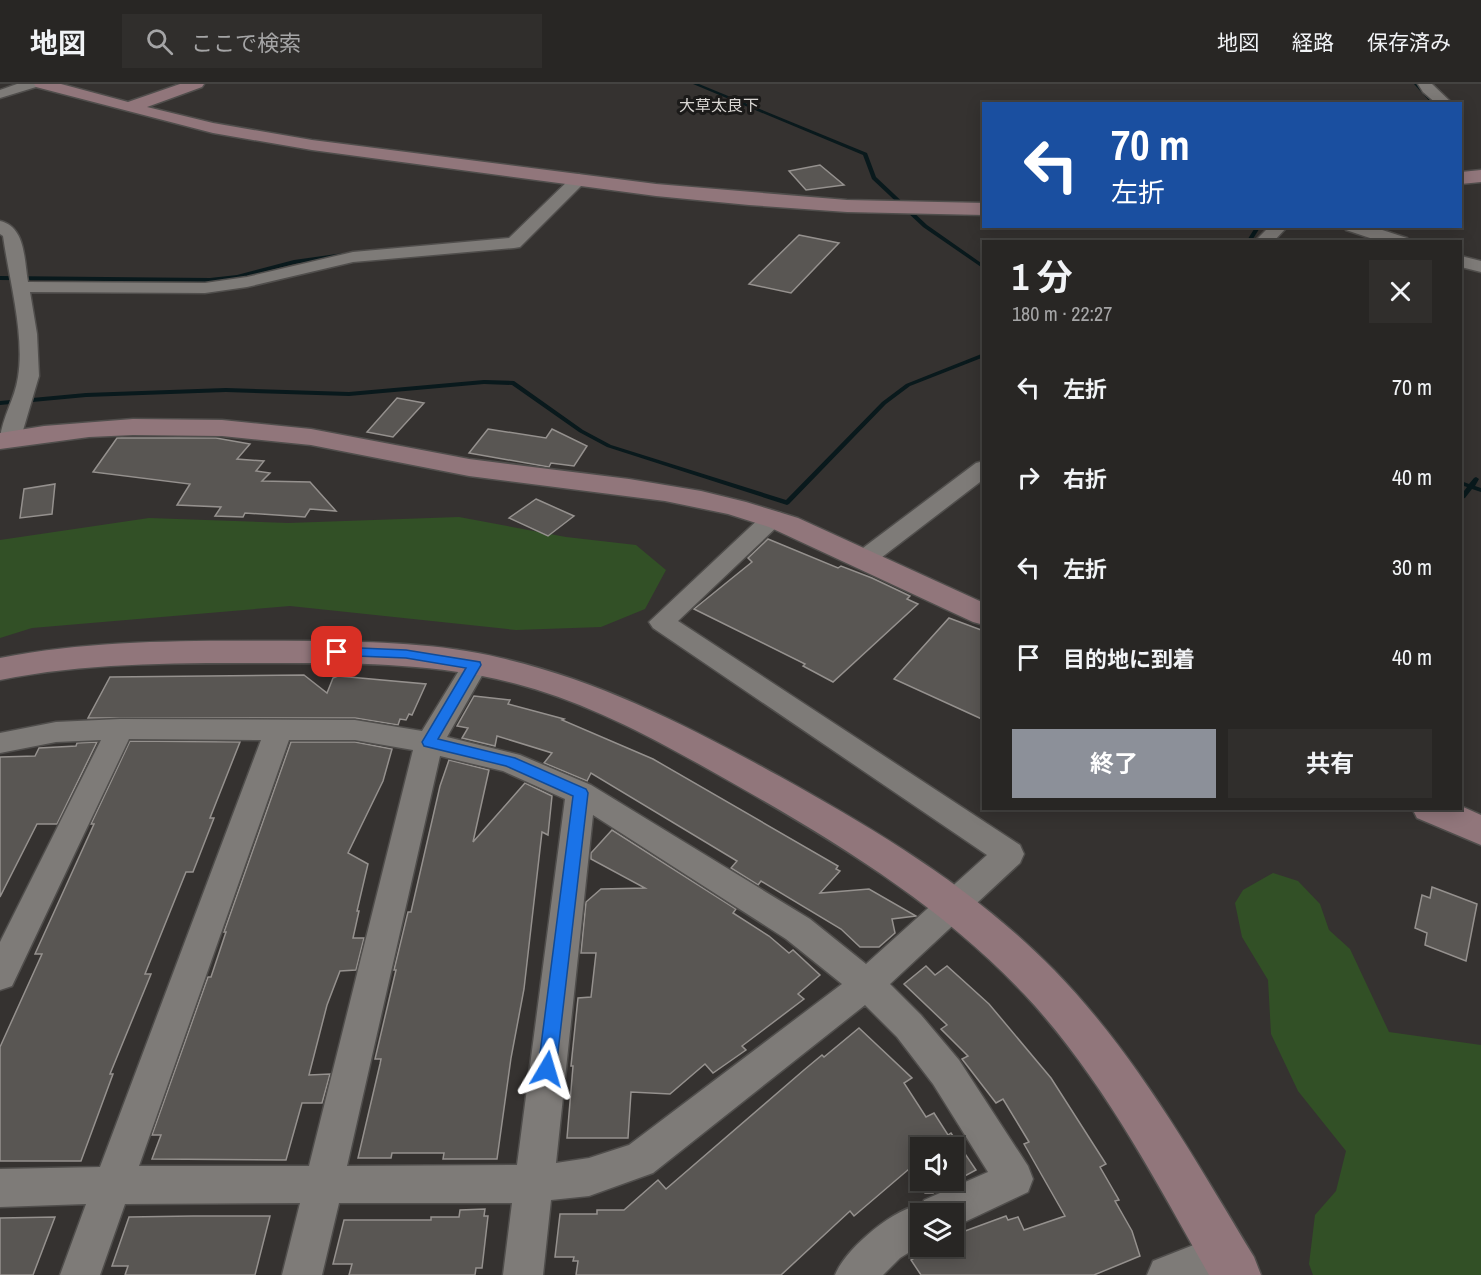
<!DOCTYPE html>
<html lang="ja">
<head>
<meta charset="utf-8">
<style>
	:root { --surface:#282624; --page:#302e2c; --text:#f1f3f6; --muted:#a5a5a6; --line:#444341; --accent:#8c9099 }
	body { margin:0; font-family:"Archivo Narrow","Noto Sans JP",sans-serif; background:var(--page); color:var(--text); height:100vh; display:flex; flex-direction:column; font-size:22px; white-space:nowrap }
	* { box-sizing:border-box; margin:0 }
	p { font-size:20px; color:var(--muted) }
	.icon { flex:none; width:33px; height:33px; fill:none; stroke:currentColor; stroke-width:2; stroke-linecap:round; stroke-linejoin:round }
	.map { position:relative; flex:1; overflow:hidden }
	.details { position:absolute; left:982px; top:156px; width:480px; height:570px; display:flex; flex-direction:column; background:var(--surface); border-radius:0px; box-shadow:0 3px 15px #0003,0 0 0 2px var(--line) }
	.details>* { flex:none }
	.banner { position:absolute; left:982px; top:18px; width:480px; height:126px; border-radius:0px; box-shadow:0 3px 15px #0003,0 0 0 2px var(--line); background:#1a4fa0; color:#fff; overflow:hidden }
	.fabs { position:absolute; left:910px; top:1053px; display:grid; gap:12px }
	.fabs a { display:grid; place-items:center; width:54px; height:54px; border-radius:0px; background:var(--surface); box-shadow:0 3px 15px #0003,0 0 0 2px var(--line); font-size:30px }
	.pin { position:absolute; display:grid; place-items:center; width:51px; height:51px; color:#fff; margin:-26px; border-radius:12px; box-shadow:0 3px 9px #0006 }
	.me { position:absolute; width:66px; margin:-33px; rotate:7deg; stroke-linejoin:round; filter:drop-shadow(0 0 4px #0008) }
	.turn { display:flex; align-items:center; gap:21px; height:126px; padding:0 30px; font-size:27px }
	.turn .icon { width:78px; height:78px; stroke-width:2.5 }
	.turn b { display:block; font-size:42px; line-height:51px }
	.round { display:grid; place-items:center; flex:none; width:63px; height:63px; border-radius:0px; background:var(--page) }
	.overview { display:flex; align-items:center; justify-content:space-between; height:102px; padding:0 30px }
	h1 { font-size:36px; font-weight:700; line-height:45px }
	.button { display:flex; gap:12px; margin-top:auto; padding:12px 30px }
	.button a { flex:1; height:69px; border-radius:0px; background:var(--accent); color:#fff; font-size:24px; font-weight:700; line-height:69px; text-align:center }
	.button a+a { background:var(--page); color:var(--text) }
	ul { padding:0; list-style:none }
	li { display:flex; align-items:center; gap:18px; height:90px; padding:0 30px }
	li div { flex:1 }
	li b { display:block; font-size:22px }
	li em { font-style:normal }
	header { display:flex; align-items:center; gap:36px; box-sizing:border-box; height:84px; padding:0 30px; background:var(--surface); border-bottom:2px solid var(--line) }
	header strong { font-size:28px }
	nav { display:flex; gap:33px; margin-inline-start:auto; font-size:21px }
	.search { width:420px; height:54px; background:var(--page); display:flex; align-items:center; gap:15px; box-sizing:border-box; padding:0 21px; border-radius:0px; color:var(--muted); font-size:22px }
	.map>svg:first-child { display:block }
</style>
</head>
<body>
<header>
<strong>地図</strong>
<div class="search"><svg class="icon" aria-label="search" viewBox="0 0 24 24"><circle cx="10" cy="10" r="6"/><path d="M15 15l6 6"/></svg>ここで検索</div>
<nav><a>地図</a><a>経路</a><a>保存済み</a></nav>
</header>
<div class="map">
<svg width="1481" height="1191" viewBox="0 0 1481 1191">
	<rect width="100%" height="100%" fill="#353230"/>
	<g fill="#325026">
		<polygon points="459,433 566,453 636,461 666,486 645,525 601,543 516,546 290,522 32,544 0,554 0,456 149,434 288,439"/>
		<polygon points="1273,789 1298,797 1320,820 1329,846 1350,865 1389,948 1481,961 1481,1191 1313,1191 1309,1180 1315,1131 1336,1107 1346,1067 1298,1007 1271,950 1268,896 1242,853 1235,819 1243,806"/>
	</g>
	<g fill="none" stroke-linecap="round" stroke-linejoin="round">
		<g fill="#09191c" fill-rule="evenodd">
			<polygon points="693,0 699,0 867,69 876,93 927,141 984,181 984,185 923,143 872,95 863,71"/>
			<polygon points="1414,0 1418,0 1437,20 1432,20"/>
			<polygon points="1256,142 1261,142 1251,158 1246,158"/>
			<polygon points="351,168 354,170 353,171 294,180 237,195 210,198 0,196 0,192 210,194 237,191 294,176"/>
			<polygon points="984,269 984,273 910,302 886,320 789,420 787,421 607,363 579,348 512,301 484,300 349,312 226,308 86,313 0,321 0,317 86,309 226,304 349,308 484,296 514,297 583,346 611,361 786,416 882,318 906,300"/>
			<polygon points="1476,393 1479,395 1475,402 1481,404 1481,408 1472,405 1465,414 1461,415 1461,411 1467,403 1461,401 1461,397 1469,400 1474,394"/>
		</g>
	</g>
	<g fill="#595653" stroke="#95918e" stroke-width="1.5" fill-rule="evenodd">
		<polygon points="820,81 844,101 806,106 789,87"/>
		<polygon points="799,151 839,159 791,209 749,200"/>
		<polygon points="397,314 424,319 393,353 367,348"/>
		<polygon points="488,345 546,354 552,345 587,362 574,382 551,379 549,383 469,369"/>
		<polygon points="117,354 216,354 250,360 237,375 264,377 256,387 270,389 262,397 310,398 336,427 310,425 305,433 245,429 243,433 215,432 221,423 177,421 190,400 93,388"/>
		<polygon points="55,400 52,430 20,434 24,405"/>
		<polygon points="536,415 574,432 548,452 509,434"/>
		<polygon points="768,455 838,484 841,482 872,494 910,512 907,515 918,520 833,598 803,582 805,580 694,525 752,478 748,474"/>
		<polygon points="949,534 984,547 984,636 894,595"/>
		<polygon points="304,591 327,609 333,594 338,592 426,600 412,631 409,630 406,636 400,635 398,641 355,634 88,634 110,593"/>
		<polygon points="474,612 510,616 508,620 564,635 562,636 653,675 838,782 836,785 840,787 820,809 869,805 916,832 892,835 895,849 879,863 860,863 841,845 761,797 758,801 731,784 737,777 591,689 587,697 544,679 552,669 497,652 495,662 462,654 468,644 457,642"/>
		<polygon points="130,657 240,658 210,734 214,734 193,788 186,788 145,890 151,890 110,990 113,990 81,1077 0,1077 0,963 42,870 35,870 94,740 91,740"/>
		<polygon points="97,658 57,740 37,740 0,813 0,673 35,672 39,664 76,662 77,659"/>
		<polygon points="291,658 355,658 392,665 383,697 348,769 368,780 357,827 359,827 353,854 364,854 356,886 340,887 327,921 309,991 330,990 322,1019 302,1019 286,1076 152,1075 161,1051 152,1051 208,893 211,893 226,848 224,848"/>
		<polygon points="449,676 489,686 473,758 525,699 552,712 548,751 542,748 524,905 511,974 497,1075 443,1075 444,1069 392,1069 391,1074 358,1074 380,980 381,975 375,975 396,886 394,886 408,828 411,828 440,702"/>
		<polygon points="612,746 736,825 733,829 769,852 789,869 793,866 820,891 798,910 804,915 742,962 746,966 713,989 705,980 670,1010 631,1008 628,1054 567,1054 573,982 571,982 578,914 591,913 596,869 581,869 586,818 601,805 645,804 591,775 591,769"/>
		<polygon points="1432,803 1477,820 1466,877 1425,861 1427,849 1415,844 1422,811 1430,814"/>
		<polygon points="926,882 935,891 947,882 989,920 1051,994 1106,1080 1100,1083 1119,1116 1115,1117 1132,1147 1140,1172 1094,1191 921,1191 911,1176 933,1162 954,1162 954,1151 1006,1132 1008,1136 1018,1133 1024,1146 1065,1132 1024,1060 1029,1058 1003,1015 996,1019 962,975 968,972 941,945 947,941 904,900"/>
		<path d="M859,944L912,994L904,999L926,1033L934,1029L948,1051L951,1049L976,1086L933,1109H925L909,1085L854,1132L850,1127L781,1191H576L578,1177H573L574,1173H555L560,1130H597V1126H624L658,1096L666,1105L804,986L822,971L824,973ZM921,1064H954V1096H921Z"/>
		<polygon points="485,1125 484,1132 488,1132 482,1184 476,1184 475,1191 349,1191 352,1180 333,1180 344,1136 431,1136 431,1133 459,1133 460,1126"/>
		<polygon points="193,1132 270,1132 255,1191 125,1191 128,1182 112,1182 129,1133"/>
		<polygon points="55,1133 33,1191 0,1191 0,1134"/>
	</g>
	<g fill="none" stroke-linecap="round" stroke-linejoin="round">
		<defs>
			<g id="street">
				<polygon points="17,0 38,0 36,3 0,14 0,6"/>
				<polygon points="1418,0 1432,0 1453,20 1437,20 1423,8"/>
				<path d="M579,90L587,95L585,98L520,163L514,164L353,178L247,203L205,209L30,208L37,250L39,292L19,360L11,361L3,360L0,355C2,333 15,315 18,293C25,251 9,195 3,152L0,150V137C26,143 24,176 28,198L205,199L247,193L353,168L509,154L573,92Z"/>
				<polygon points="1270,142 1288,142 1273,158 1254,158"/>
				<polygon points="1344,142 1370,142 1407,154 1409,158 1382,158 1346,146"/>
				<polygon points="1461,172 1481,177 1481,188 1461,183"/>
				<polygon points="984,377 984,395 873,480 864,482 855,480 852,475 855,470 976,379"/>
				<path d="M773,427L781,429L785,434L781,439L678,537L1020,761L1024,770L1020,779L890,900L921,931L959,976L1028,1082L1033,1095L1028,1108L954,1143V1130H921V1161L900,1174L883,1191H835C846,1164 894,1124 923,1120L924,1116L988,1088L933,1000L897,953L865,921L653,1089L589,1112L551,1116L543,1191H503L512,1119H339L322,1191H282L300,1119L125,1120L100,1191H60L86,1120L0,1123V1085L100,1083L261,656L129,655L12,902L0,906V858L101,656L56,658L0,669V649L56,638L120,635L355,636L422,647L466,575L475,572L484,575L488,581L447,653L520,671L591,701L810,835L866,880L987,771L653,544L649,538L765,429ZM289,656H355L413,666L309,1082H139ZM440,672L503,687L565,715L517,1081L347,1082ZM593,731L786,855L842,900L629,1061L589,1074L556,1079Z"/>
				<polygon points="1224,1149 1238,1155 1244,1169 1238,1183 1219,1191 1147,1191 1153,1177"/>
			</g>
			<g id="secondary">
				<polygon points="34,0 61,0 128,18 180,0 204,0 202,3 147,23 213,39 312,56 656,100 847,116 984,119 984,131 847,128 749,121 656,112 312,66 213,49 36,3"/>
				<polygon points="1481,86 1481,98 1461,100 1461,88"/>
				<polygon points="133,335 222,336 311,345 469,375 629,395 701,407 746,418 798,434 984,519 984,541 973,538 769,443 728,430 665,417 469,392 311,361 222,352 133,351 89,353 0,365 0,349 44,342"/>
				<path d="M313,557C375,558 440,559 501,574C601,597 690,643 779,692C878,747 975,805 1054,886C1136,970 1194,1074 1254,1173L1261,1191H1209C1154,1094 1101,992 1024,910C940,821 835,757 729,697C664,660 596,622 524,602C437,577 345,579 255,579C169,579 84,579 0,596V574C103,554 208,557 313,557Z"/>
				<polygon points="1461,722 1481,731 1481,761 1417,734 1412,724 1461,724"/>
			</g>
		</defs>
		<use href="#street" stroke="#504e4c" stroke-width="3"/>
		<use href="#secondary" stroke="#504e4c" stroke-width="3"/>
		<use href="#street" fill="#7e7b78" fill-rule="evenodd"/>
		<use href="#secondary" fill="#91767b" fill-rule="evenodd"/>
	</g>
	<polygon fill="#1a73e8" stroke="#114b97" stroke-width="1.5" points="337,563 406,566 480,578 481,581 438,655 515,674 586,705 588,709 556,985 553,991 547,993 540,991 538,985 573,712 506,682 424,662 422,658 466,584 406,574 332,571 330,568 332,565"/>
	<g text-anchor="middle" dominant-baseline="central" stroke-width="6" stroke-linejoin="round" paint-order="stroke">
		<g font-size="16" fill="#dad7d4" stroke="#1b1a19">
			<text x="719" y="21">大草太良下</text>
		</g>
	</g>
</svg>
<div class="fabs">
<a><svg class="icon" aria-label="sound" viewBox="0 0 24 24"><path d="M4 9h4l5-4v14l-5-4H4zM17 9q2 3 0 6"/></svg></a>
<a><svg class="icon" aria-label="layers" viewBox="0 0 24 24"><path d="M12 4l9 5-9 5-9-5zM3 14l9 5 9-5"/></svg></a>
</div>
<div class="pin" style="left:337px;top:568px;background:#d93025"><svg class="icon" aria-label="arrive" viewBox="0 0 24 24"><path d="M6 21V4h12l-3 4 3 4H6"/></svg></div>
<svg class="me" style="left:547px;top:985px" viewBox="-20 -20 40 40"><path d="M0-17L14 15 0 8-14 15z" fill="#1a73e8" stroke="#fff" stroke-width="4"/></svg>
<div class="banner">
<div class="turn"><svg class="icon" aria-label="left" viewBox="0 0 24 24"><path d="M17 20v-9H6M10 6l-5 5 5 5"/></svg><div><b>70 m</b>左折</div></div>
</div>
<section class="details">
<div class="overview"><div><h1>1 分</h1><p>180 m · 22:27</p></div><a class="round"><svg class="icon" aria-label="close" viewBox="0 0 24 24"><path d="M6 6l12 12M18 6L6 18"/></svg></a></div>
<ul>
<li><svg class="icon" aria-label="left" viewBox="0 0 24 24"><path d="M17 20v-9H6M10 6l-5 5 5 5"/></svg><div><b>左折</b></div><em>70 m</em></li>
<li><svg class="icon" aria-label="right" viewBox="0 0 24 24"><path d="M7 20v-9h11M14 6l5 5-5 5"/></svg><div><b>右折</b></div><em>40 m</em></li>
<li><svg class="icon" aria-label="left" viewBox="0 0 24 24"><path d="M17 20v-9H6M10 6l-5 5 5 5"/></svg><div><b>左折</b></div><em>30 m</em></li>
<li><svg class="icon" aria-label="arrive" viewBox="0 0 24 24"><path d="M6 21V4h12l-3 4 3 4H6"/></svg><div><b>目的地に到着</b></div><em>40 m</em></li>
</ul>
<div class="button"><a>終了</a><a>共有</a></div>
</section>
</div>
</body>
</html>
